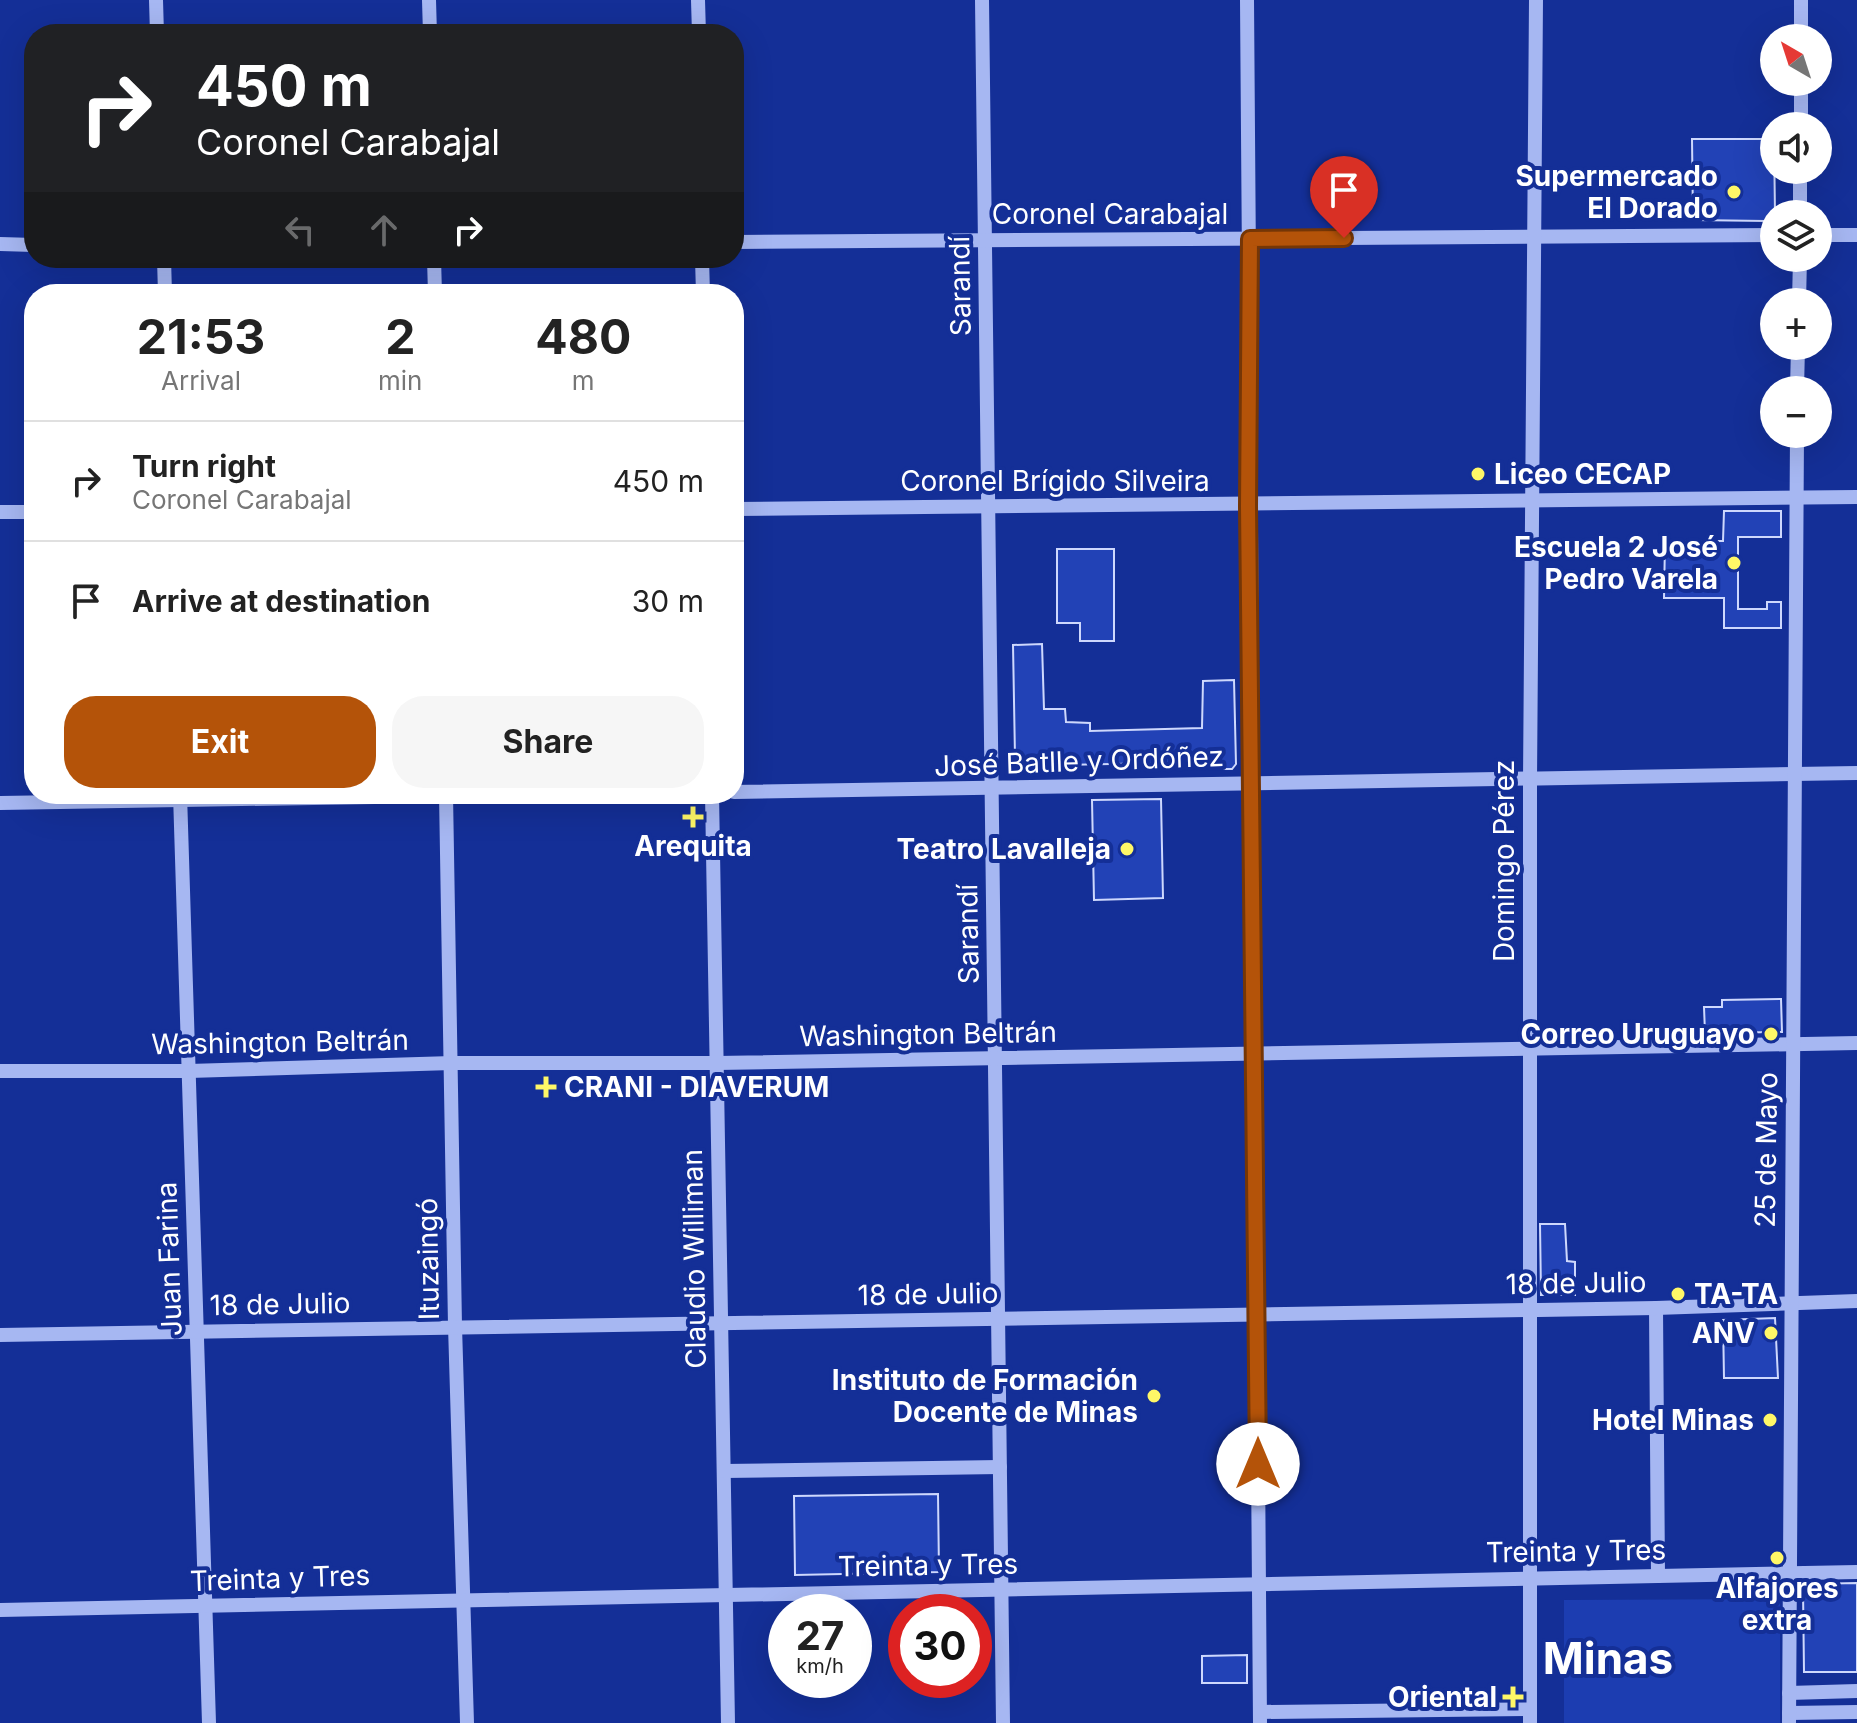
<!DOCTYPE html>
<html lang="en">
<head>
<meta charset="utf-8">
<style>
	:root { --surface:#fff; --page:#f6f6f6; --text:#222; --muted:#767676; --line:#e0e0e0; --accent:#b45309 }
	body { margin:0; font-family:Inter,sans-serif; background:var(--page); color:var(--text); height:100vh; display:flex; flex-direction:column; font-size:30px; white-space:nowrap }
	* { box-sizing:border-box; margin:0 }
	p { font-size:26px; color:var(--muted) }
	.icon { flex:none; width:44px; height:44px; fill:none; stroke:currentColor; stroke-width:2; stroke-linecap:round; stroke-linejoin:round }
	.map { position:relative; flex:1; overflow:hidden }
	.side { position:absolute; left:24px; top:284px; width:720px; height:520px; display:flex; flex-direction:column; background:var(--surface); border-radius:32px; box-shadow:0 8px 32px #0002 }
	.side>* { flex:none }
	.hud { position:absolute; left:24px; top:24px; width:720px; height:244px; border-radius:32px; box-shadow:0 8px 32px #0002; background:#202124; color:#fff; overflow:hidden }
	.needle { width:52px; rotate:321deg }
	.controls { position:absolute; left:1760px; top:24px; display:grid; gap:16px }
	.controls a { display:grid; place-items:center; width:72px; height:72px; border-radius:50%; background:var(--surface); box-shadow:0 8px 32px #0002; font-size:40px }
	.speed { position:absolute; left:768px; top:1594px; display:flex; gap:16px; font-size:40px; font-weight:700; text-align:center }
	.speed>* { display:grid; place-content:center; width:104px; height:104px; border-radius:50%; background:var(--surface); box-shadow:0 8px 32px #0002; line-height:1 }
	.speed small { font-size:20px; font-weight:400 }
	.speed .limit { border:12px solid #d22; background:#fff; color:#111 }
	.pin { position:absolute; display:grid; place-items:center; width:68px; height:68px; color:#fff; margin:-82px -34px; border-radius:50% 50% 50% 0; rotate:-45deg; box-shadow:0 0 8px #0007 }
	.pin .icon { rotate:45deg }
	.me { position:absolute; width:88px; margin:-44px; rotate:0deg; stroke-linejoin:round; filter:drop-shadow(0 0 6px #0008) }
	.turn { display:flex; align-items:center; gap:28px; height:168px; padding:0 40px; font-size:36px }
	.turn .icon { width:104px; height:104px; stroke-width:2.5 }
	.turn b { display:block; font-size:56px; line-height:68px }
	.lanes { display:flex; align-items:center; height:76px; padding:0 40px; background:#0003; justify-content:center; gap:40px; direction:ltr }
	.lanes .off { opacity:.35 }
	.eta { display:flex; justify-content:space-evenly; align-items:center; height:136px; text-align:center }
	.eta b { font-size:48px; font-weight:700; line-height:56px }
	.cta { display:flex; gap:16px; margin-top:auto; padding:16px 40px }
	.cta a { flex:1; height:92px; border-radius:32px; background:var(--accent); color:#fff; font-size:32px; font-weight:700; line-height:92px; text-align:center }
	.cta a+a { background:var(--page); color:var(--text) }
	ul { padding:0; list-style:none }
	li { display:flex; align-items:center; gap:24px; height:120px; padding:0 40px; border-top:2px solid var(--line) }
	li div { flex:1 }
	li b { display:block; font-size:30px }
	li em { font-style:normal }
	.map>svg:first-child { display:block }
</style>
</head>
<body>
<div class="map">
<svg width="1857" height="1723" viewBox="0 0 1857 1723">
	<rect width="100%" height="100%" fill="#142f97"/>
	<polygon fill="#1c3db1" points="1780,1599 1780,1723 1564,1723 1564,1600"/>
	<g fill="#2242b6" stroke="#ced8fd" stroke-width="2">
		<polygon points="1692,139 1774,139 1775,214 1766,221 1693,220"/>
		<polygon points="1724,511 1781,511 1781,537 1738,537 1738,609 1767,609 1767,602 1781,602 1781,628 1724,628 1724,598 1664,598 1665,541 1723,541"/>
		<polygon points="1057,549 1114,549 1114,641 1080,641 1080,623 1057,623"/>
		<polygon points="1042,644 1044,709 1065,709 1066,722 1090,723 1090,731 1202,728 1203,681 1234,680 1236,764 1232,769 1214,769 1214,762 1061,765 1060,756 1015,757 1013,645"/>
		<polygon points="1161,799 1163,898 1094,900 1092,800"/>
		<polygon points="1781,999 1782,1032 1705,1033 1704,1007 1722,1007 1722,1000"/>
		<polygon points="1540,1224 1565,1224 1567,1261 1575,1262 1575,1295 1541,1295"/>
		<polygon points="1775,1318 1778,1378 1724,1378 1723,1320"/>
		<polygon points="938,1494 939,1572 795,1575 794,1496"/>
		<polygon points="1857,1583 1857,1672 1804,1672 1803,1589 1809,1584"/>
		<polygon points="1247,1655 1247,1683 1202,1683 1202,1656"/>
	</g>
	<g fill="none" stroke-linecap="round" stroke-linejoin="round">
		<g stroke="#a6b7f2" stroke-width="14">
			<polyline points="156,0 157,34"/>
			<polyline points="429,0 430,34"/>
			<polyline points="698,0 699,34"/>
			<polyline points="982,0 1003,1723"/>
			<polyline points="1247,0 1260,1723"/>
			<polyline points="1801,38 1801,0"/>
			<polyline points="1801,126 1801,82"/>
			<polyline points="1800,214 1800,170"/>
			<polyline points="1818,235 1857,235"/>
			<polyline points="734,242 1774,235"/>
			<polyline points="0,244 34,245"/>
			<polyline points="164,258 165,294"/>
			<polyline points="434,258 435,294"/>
			<polyline points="702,258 703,294"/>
			<polyline points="1799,302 1800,258"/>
			<polyline points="1797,390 1798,346"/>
			<polyline points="734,509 1857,497"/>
			<polyline points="0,512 34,512"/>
			<polyline points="734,792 1857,773"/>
			<polyline points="180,794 209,1723"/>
			<polyline points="446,794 455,1326 467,1723"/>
			<polyline points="712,794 728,1723"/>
			<polyline points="0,803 557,794"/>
			<polyline points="0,1071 189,1071 452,1063 717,1063 1857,1043"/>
			<polyline points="1656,1308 1658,1576"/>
			<polyline points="0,1335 1656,1308 1857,1301"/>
			<polyline points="724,1471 1000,1467"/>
			<polyline points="0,1610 1857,1572"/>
			<polyline points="1789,1693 1857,1691"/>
			<polyline points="1260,1712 1530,1709"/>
			<polyline points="1789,1713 1857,1712"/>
			<polyline points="1530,1723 1530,780 1536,0"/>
			<polyline points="1789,1723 1797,434"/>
		</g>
	</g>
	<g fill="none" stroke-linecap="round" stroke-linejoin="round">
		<defs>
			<polyline id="route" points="1258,1464 1248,506 1250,239 1344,238"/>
		</defs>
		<use href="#route" stroke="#753606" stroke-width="20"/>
		<use href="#route" stroke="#b45309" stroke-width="14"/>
	</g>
	<g fill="#fff767" stroke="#142f97" stroke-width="3">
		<circle cx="1734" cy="192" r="8"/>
		<circle cx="1478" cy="474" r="8"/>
		<circle cx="1734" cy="563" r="8"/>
		<path d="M689 805h8v8h8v8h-8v8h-8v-8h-8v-8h8z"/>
		<circle cx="1127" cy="849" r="8"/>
		<circle cx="1771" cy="1034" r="8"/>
		<path d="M542 1075h8v8h8v8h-8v8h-8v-8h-8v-8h8z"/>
		<circle cx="1678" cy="1294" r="8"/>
		<circle cx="1771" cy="1333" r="8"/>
		<circle cx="1154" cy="1396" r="8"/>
		<circle cx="1770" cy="1420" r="8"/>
		<circle cx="1777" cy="1558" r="8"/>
		<path d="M1509 1685h8v8h8v8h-8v8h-8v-8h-8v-8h8z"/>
	</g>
	<g text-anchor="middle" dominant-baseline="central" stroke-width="8" stroke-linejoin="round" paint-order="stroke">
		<g font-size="28" font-weight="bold" fill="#fff" stroke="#142f97" text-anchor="end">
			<text x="1718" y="176">Supermercado<tspan x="1718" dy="32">El Dorado</tspan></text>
			<text x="1494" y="474" text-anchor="start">Liceo CECAP</text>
			<text x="1718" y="547">Escuela 2 José<tspan x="1718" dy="32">Pedro Varela</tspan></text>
			<text x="693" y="846" text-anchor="middle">Arequita</text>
			<text x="1111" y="849">Teatro Lavalleja</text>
			<text x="1755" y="1034">Correo Uruguayo</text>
			<text x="564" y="1087" text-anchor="start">CRANI - DIAVERUM</text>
			<text x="1694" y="1294" text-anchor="start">TA-TA</text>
			<text x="1755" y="1333">ANV</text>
			<text x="1138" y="1380">Instituto de Formación<tspan x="1138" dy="32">Docente de Minas</tspan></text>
			<text x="1754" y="1420">Hotel Minas</text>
			<text x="1777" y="1588" text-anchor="middle">Alfajores<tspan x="1777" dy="32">extra</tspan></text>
			<text x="1497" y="1697">Oriental</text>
		</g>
		<g font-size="28" fill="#fff" stroke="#142f97">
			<text x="1110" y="214">Coronel Carabajal</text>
			<text transform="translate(960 286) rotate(-91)">Sarandí</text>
			<text x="1055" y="481">Coronel Brígido Silveira</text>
			<text transform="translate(1079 761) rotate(-2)">José Batlle y Ordóñez</text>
			<text transform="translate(1504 861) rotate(-90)">Domingo Pérez</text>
			<text transform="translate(968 934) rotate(-91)">Sarandí</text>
			<text transform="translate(928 1034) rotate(-1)">Washington Beltrán</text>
			<text transform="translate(280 1042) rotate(-1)">Washington Beltrán</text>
			<text transform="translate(1766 1150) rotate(-89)">25 de Mayo</text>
			<text transform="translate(169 1259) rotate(-92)">Juan Farina</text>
			<text transform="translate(428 1259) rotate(-91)">Ituzaingó</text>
			<text transform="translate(694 1259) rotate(-91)">Claudio Williman</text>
			<text transform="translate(1576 1283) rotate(-1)">18 de Julio</text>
			<text transform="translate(928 1294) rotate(-1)">18 de Julio</text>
			<text transform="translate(280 1304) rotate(-1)">18 de Julio</text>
			<text transform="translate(1576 1551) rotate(-1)">Treinta y Tres</text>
			<text transform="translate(928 1565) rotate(-1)">Treinta y Tres</text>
			<text transform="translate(280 1578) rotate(-2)">Treinta y Tres</text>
		</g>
		<g font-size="44" font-weight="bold" fill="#fff" stroke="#142f97">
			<text x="1608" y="1658">Minas</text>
		</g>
	</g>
</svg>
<div class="controls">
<a><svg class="needle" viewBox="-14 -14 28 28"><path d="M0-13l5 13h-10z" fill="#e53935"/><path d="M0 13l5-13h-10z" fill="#767676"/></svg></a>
<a><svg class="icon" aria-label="sound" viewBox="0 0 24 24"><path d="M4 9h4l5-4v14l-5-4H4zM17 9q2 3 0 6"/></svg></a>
<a><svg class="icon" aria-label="layers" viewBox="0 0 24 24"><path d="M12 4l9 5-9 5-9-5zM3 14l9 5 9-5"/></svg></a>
<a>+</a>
<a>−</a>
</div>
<div class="speed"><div>27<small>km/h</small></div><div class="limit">30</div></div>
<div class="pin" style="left:1344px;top:238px;background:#d93025"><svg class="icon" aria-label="arrive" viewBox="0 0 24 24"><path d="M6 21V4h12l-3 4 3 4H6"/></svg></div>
<svg class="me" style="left:1258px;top:1464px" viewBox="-20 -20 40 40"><circle r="19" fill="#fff"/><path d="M0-13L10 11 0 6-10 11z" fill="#b45309"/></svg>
<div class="hud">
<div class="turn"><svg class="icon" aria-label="right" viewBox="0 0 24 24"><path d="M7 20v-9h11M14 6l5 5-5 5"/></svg><div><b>450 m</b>Coronel Carabajal</div></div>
<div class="lanes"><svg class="icon off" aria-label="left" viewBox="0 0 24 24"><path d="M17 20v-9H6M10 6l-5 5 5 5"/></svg><svg class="icon off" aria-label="ahead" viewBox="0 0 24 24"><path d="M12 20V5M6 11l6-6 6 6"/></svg><svg class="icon" aria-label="right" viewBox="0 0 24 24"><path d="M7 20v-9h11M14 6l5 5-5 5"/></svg></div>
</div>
<section class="side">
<div class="eta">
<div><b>21:53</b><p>Arrival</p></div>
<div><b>2</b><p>min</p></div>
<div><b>480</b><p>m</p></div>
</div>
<ul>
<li><svg class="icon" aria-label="right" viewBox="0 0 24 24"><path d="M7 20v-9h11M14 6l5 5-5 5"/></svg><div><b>Turn right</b><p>Coronel Carabajal</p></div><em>450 m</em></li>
<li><svg class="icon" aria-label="arrive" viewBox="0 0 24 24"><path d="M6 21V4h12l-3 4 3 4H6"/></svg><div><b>Arrive at destination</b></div><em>30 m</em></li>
</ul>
<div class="cta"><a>Exit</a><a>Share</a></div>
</section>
</div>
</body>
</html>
